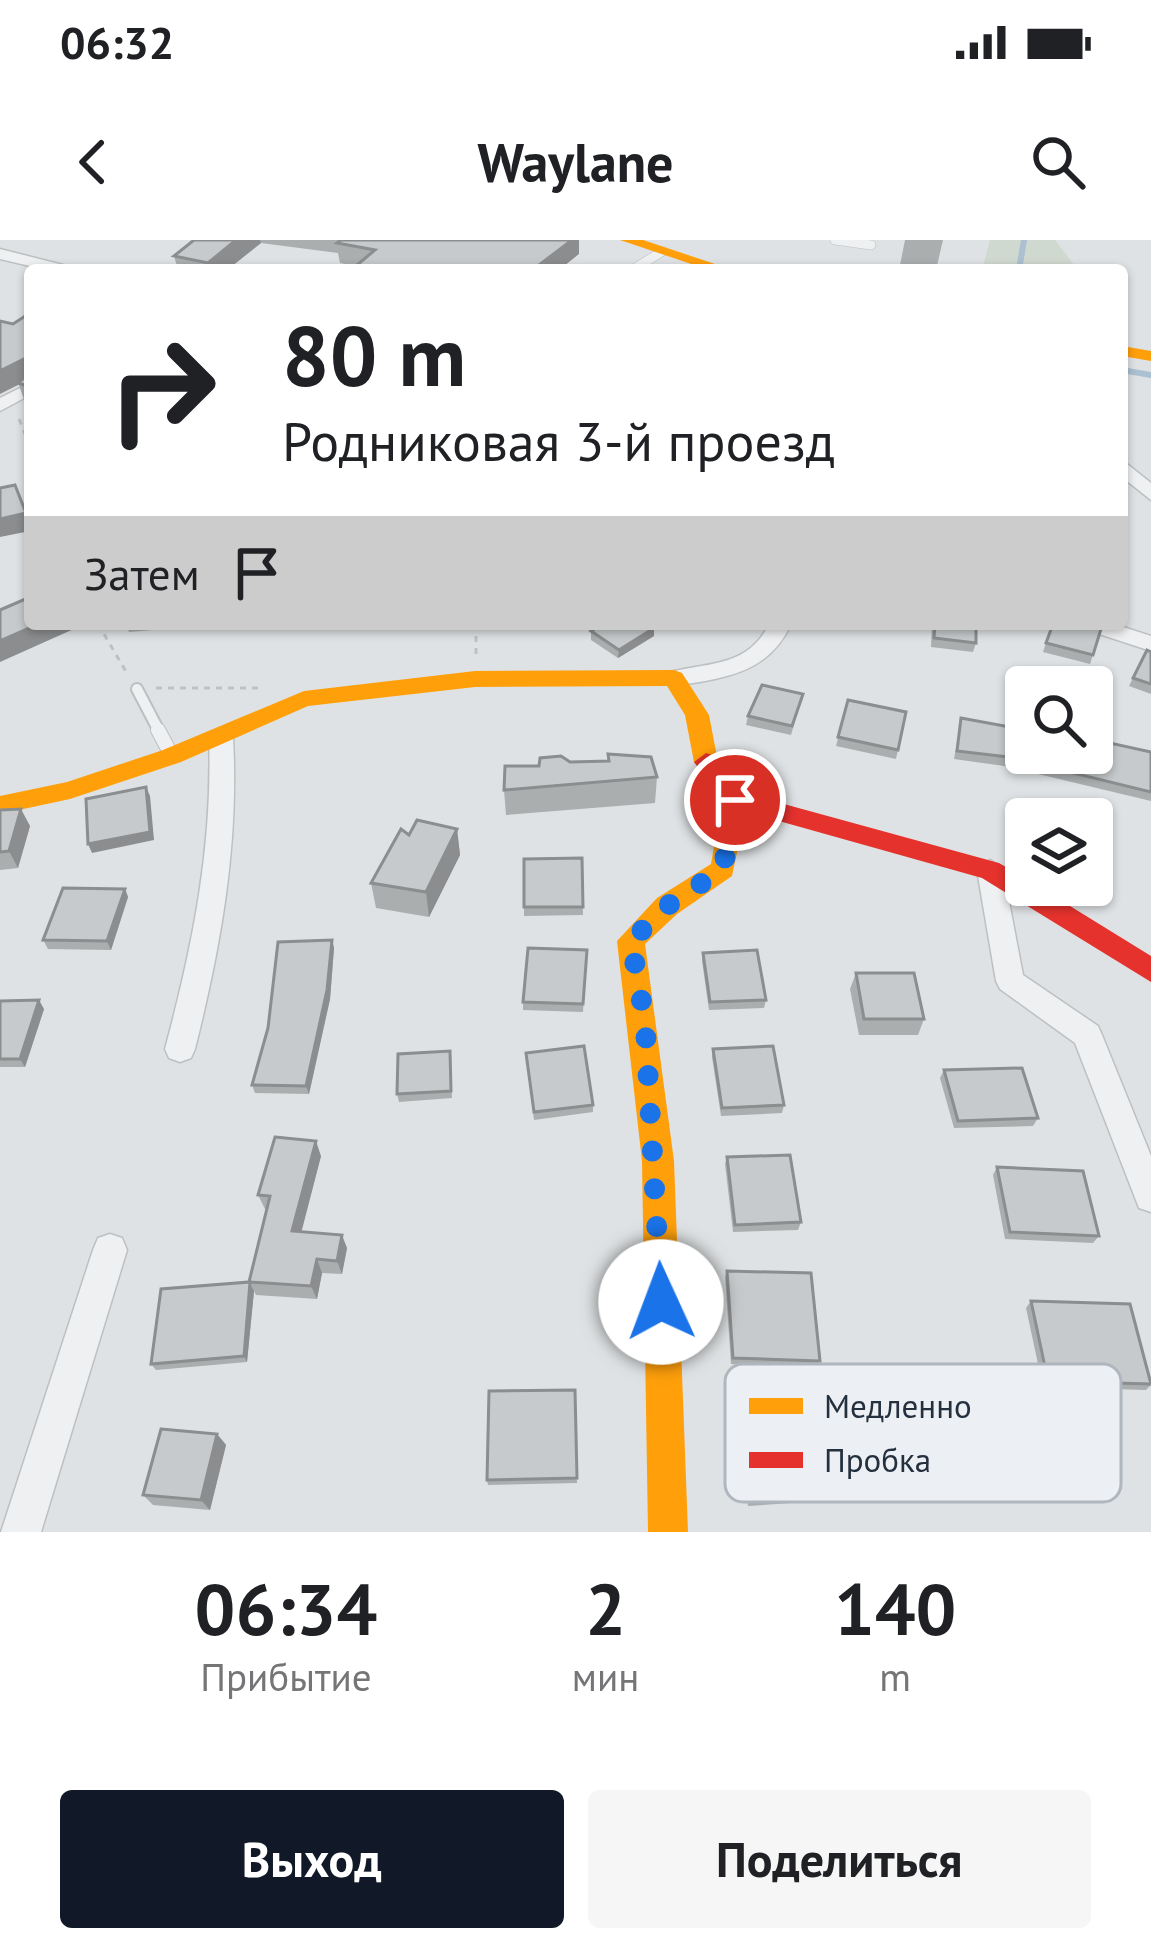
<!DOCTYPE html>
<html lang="ru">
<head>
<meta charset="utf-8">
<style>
	:root { --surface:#fff; --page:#f6f6f6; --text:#202124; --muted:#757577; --accent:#111827 }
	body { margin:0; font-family:"PT Sans",sans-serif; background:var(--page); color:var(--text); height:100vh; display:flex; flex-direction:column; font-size:45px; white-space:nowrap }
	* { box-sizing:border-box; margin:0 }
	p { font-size:39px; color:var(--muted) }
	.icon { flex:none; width:66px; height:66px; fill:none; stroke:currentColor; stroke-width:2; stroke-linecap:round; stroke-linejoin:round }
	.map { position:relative; height:1292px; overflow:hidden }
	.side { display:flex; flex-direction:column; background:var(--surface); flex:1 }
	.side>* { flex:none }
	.guide { position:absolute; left:24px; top:24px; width:1104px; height:366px; border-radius:12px; box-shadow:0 3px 9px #0004; background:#fff; color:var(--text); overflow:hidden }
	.tools { position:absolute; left:1005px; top:426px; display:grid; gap:24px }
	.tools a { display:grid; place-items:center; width:108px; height:108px; border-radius:12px; background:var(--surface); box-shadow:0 3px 9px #0004; font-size:60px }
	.pin { position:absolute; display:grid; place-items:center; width:102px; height:102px; color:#fff; margin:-51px; border:6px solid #fff; border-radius:50%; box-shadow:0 3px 12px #0007 }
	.me { position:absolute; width:132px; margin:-66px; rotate:358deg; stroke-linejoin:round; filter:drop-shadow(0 0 9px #0008) }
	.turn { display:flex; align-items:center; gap:42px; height:252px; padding:0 60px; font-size:54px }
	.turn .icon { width:156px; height:156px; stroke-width:2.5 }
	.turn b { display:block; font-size:84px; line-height:102px }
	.then { display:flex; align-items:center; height:114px; padding:0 60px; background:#0003; gap:24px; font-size:45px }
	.eta { display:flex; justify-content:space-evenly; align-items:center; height:204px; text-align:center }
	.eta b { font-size:72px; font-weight:800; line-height:84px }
	.cta { display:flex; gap:24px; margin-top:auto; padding:24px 60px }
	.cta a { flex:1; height:138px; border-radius:12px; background:var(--accent); color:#fff; font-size:48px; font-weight:800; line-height:138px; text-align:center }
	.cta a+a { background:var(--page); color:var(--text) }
	.status { display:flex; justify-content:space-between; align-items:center; height:84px; padding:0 60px; background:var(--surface); direction:ltr }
	.status svg { height:33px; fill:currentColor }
	header { display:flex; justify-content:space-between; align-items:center; height:156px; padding:0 60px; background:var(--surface); font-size:54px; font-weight:800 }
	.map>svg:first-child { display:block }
</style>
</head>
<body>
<div class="status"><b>06:32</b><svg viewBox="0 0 49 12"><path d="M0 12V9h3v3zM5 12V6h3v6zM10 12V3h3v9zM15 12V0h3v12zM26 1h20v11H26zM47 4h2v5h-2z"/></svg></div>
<header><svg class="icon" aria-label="back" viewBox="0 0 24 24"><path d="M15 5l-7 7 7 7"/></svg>Waylane<svg class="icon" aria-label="search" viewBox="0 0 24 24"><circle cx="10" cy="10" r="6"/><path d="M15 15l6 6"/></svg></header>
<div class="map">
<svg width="1151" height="1292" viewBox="0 0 1151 1292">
	<rect width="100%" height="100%" fill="#dfe2e4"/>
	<polygon fill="#d0d9cf" points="990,0 1055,0 1078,30 982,30"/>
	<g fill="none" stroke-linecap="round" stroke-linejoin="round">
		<g stroke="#abc1d2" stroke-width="6">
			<polyline points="1019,30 1024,0"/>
			<polyline points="1122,130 1151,135"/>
		</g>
		<defs>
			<g id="lane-far2">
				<polyline points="835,0 871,5"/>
				<polyline points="632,30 663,11"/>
			</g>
			<polyline id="lane-far1" points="137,449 160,493"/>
			<polyline id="lane" points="158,490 172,516"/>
			<g id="street">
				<polygon points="0,9 71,27 74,30 47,30 0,19"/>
				<polygon points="30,143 30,155 0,171 0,158"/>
				<polygon points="1122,220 1151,243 1151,260 1122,237"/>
				<path d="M769,384H791C768,434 724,438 674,446L662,438L666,433C707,422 748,428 769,384Z"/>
				<polygon points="1081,384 1114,384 1151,396 1151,411 1084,389"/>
				<path d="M221,489L233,497C239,605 221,705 195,809L191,818L180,822L169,818L165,809C193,705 213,605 209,497Z"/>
				<polygon points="990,620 1003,630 1023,735 1098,786 1102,795 1151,916 1151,972 1139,968 1075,803 1000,749 996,741 977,630"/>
				<polygon points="110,994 122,998 127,1010 41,1292 1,1292 93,1010 98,998"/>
			</g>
		</defs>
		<use href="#lane-far2" stroke="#bdc0c2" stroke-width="10"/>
		<use href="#lane-far1" stroke="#bdc0c2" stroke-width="14"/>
		<use href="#lane" stroke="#bdc0c2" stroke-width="16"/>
		<use href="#street" stroke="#bdc0c2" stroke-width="3"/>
		<g stroke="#bec1c4" stroke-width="3" stroke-dasharray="6 6" stroke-linecap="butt">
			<polyline points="19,179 30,206"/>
			<polyline points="98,384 128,435"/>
			<polyline points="476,384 476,414"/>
			<polyline points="156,448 264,448"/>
		</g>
		<use href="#lane-far2" stroke="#eef0f1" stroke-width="9"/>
		<use href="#lane-far1" stroke="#eef0f1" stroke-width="10"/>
		<use href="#lane" stroke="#eef0f1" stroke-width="14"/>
		<use href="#street" fill="#eef0f1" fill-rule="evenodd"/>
		<g fill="#ff9f0a" fill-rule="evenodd">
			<polygon points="620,0 643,0 733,30 709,30"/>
			<polygon points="1122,106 1151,111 1151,121 1122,116"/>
			<polygon points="674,430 682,433 709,475 718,522 715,528 706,531 694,522 685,475 667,446 475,447 308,466 181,522 70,559 0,574 0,556 67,542 163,510 304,451 475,431"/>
			<polygon points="735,551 748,560 732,636 677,674 645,704 674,921 688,1292 648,1292 642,921 617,701 657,658 711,624 722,560"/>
		</g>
		<polygon fill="#e5322d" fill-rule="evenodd" points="706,513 715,516 744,553 999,623 1026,639 1026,645 1036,645 1151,716 1151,742 982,638 726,566 694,522"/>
	</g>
	<g fill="#abaeaf">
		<polygon points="194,0 579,0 579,14 356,26 340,23 338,13 261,3 227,30 178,30 174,16"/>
		<polygon points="905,0 943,0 936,30 899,30"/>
		<polygon points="30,73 30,164 25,163 19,145 13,84"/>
		<polygon points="126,384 167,384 166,389 129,392"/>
		<polygon points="932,384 976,384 976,403 973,412 931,407"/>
		<polygon points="1052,384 1093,415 1090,424 1043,412"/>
		<polygon points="591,391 654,396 618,418 591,400"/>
		<polygon points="1147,410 1151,412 1151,454 1129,446"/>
		<polygon points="803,454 791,495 746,485 748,476"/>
		<polygon points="848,460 906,472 896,519 836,506"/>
		<polygon points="961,478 1151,512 1151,561 1004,526 954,519"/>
		<polygon points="608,514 657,537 655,563 506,575 504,550 570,522 608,521"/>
		<polygon points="0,570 30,586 18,628 0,630"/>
		<polygon points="457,589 460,615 429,677 376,668 371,643"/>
		<polygon points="582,618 583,675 524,676 524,667"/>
		<polygon points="125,649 128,657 111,710 48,709 43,700"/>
		<polygon points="332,700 334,708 330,759 309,854 255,853 252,845"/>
		<polygon points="587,710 583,772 523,770 523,762"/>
		<polygon points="703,713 766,760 764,768 709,770 702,721"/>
		<polygon points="856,733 924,779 918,795 859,795 850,749"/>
		<polygon points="0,761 44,769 25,827 0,827"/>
		<polygon points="713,809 784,865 782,873 721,876 712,817"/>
		<polygon points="450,811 452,858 399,862 397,854"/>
		<polygon points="526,813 593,865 593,872 534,880"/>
		<polygon points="944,830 1038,878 1033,886 954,888 940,838"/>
		<polygon points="321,916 301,992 347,1008 342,1034 322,1033 317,1059 256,1055 254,1051 247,1122 156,1130 151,1124 249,1042 267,969 265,969 258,955"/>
		<polygon points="727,917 801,982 798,990 733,992 725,924"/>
		<polygon points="997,927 1099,996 1093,1003 1005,999 993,935"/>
		<polygon points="727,1031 820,1121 817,1127 731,1124 725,1037"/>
		<polygon points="1031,1061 1151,1139 1151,1145 1146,1150 1043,1147 1026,1068"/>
		<polygon points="575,1150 577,1243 488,1245 487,1240"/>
		<polygon points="738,1170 838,1255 835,1260 748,1266 736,1175"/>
		<polygon points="217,1194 226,1205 210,1270 153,1265 143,1255"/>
	</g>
	<g fill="#8b8d8f">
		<polygon points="236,0 260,0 261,3 227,30 209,30 208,23"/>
		<polygon points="572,0 579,0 579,14 559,30 535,30"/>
		<polygon points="24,119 30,139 0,154 0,131"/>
		<polygon points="26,273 30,282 30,291 0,297 0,279"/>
		<polygon points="38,384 74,384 76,388 0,422 0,401"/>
		<polygon points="654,388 654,396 618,418 619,410"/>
		<polygon points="146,547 150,556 154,600 92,613 88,604"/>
		<polygon points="21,569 30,586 18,628 9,611"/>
		<polygon points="457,589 460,615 429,677 426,652"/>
		<polygon points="125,649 128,657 111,710 107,701"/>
		<polygon points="332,700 334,708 330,759 309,854 306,846"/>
		<polygon points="39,760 44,769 25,827 20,819"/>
		<polygon points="316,901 321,916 298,1005 292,991"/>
		<polygon points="342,995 347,1008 342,1034 337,1021"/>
		<polygon points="317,1019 322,1033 317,1059 311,1046"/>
		<polygon points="250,1044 254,1051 247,1122 244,1116"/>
		<polygon points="217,1194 226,1205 210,1270 201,1260"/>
	</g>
	<g fill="#c7cacc" stroke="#8b8d8f" stroke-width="3">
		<polygon points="194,0 236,0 208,23 174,16"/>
		<polygon points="341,0 572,0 535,28 540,30 351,30 375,10 337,3"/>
		<polygon points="30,73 30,147 18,143 27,135 24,119 0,131 0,81 13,84"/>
		<polygon points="15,245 26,273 0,279 0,248"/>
		<polygon points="30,357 30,384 38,384 0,401 0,370"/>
		<polygon points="603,384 649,384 654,388 619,410 591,391"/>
		<polygon points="935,384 976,384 976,403 934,398"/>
		<polygon points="1053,384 1086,384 1101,389 1093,415 1046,403"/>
		<polygon points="1147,410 1151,412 1151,444 1133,438"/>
		<polygon points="762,445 803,454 792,486 748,476"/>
		<polygon points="848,460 906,472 898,510 838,497"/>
		<polygon points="961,478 1026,490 1026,513 1092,513 1092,499 1151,512 1151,552 1008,517 957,511"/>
		<polygon points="608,514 651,517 657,537 504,550 505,526 539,526 540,518 561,516 570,522 609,521"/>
		<polygon points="146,547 150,592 88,604 86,559"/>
		<polygon points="21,569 9,611 0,612 0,570"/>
		<polygon points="417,580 457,589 426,652 371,643 401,589 409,595"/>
		<polygon points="582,618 583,667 524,667 524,619"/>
		<polygon points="63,648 125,649 107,701 43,700"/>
		<polygon points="332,700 327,750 306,846 252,845 268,788 278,702"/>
		<polygon points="528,708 587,710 583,764 523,762"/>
		<polygon points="757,710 766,760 710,762 703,713"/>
		<polygon points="856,733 914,733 924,779 864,779"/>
		<polygon points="39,760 20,819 0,819 0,761"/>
		<polygon points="584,806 593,865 534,872 526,813"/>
		<polygon points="773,806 784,865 722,868 713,809"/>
		<polygon points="450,811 451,851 397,854 398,814"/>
		<polygon points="1022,828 1038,878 958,881 944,830"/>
		<polygon points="275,897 316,901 292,991 342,995 337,1021 317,1019 311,1046 249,1042 270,956 258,955"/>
		<polygon points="790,915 801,982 735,985 727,917"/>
		<polygon points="997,927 1083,931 1099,996 1010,992"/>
		<polygon points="727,1031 811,1033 820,1121 733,1118"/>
		<polygon points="250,1042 244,1116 151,1124 161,1049"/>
		<polygon points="1031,1061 1130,1064 1151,1144 1048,1141"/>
		<polygon points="575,1150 577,1238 487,1240 489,1151"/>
		<polygon points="161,1189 217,1194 201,1260 143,1255"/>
	</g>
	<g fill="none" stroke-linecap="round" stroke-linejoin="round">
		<polyline stroke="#1a73e8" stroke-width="21" stroke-dasharray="0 37.8" points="661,1062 645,781 631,701 667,666 723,629 735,560"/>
	</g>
	<rect x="725" y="1124" width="396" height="138" rx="18" fill="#ecf0f5" stroke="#b0b6be" stroke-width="3"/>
	<rect x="749" y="1158" width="54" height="16" fill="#ff9f0a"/>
	<rect x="749" y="1212" width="54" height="16" fill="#e5322d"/>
	<g font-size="33" fill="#25303e">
		<text x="824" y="1178">Медленно</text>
		<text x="824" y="1232">Пробка</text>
	</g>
</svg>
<div class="tools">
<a><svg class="icon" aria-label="search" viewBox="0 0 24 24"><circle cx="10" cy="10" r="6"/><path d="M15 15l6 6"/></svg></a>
<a><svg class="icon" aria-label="layers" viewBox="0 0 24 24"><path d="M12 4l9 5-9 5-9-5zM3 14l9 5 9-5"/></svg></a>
</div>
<div class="pin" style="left:735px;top:560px;background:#d93025"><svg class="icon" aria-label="arrive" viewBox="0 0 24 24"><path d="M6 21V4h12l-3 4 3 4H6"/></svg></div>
<svg class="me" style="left:661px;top:1062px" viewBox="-20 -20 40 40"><circle r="19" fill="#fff"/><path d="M0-13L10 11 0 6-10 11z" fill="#1a73e8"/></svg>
<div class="guide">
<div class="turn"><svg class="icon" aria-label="right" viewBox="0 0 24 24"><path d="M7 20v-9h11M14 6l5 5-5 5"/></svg><div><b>80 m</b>Родниковая 3-й проезд</div></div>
<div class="then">Затем<svg class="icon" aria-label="arrive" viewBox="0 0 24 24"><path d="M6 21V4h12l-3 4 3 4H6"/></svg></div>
</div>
</div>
<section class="side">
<div class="eta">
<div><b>06:34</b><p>Прибытие</p></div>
<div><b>2</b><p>мин</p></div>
<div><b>140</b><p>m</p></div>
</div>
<div class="cta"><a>Выход</a><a>Поделиться</a></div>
</section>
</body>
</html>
